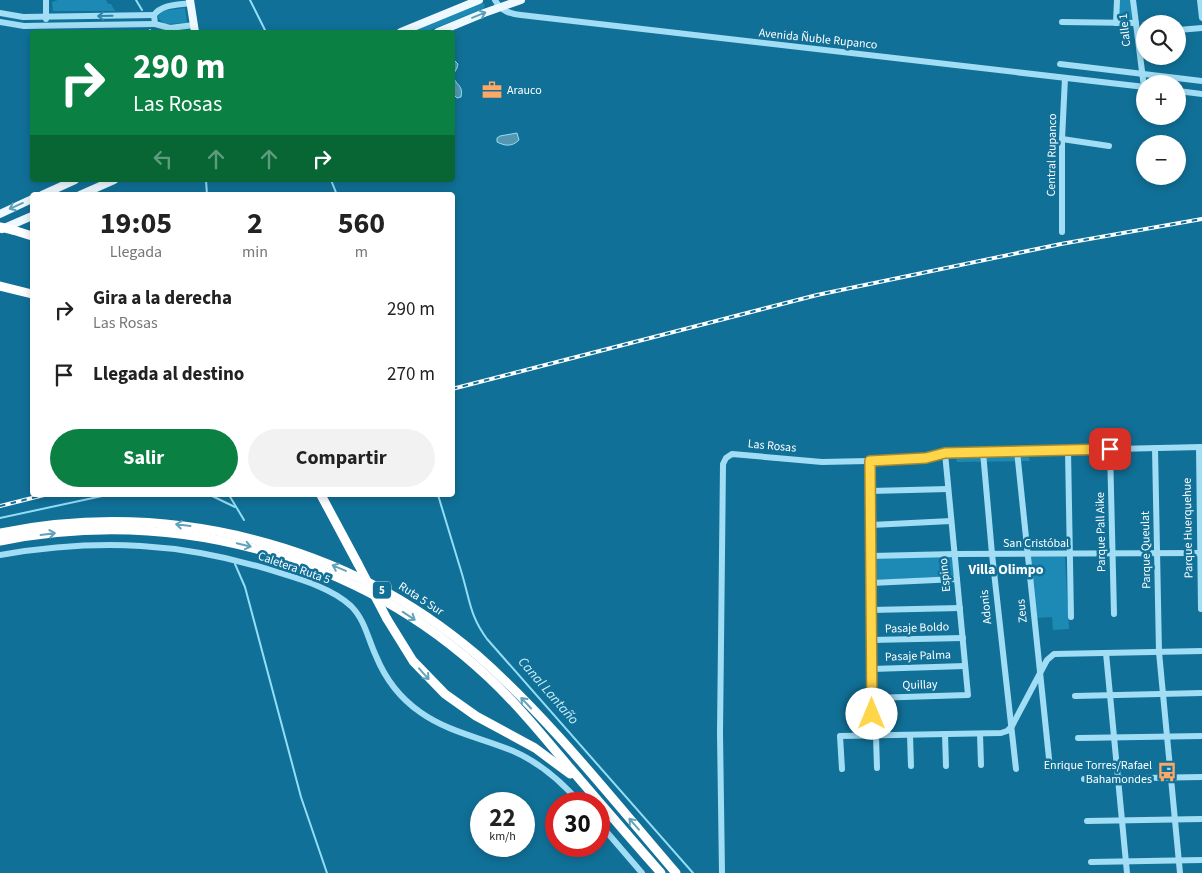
<!DOCTYPE html>
<html lang="es">
<head>
<meta charset="utf-8">
<style>
	:root { --surface:#fff; --page:#f2f2f2; --text:#222; --muted:#767676; --accent:#0b8043 }
	body { margin:0; font-family:"Source Sans 3",sans-serif; background:var(--page); color:var(--text); height:100vh; display:flex; flex-direction:column; font-size:19px; white-space:nowrap }
	* { box-sizing:border-box; margin:0 }
	p { font-size:16px; color:var(--muted) }
	.icon { flex:none; width:28px; height:28px; fill:none; stroke:currentColor; stroke-width:2; stroke-linecap:round; stroke-linejoin:round }
	.map { position:relative; flex:1; overflow:hidden }
	.panel { position:absolute; left:30px; top:192px; width:425px; height:305px; display:flex; flex-direction:column; background:var(--surface); border-radius:5px; box-shadow:0 2px 8px #0003 }
	.panel>* { flex:none }
	.hud { position:absolute; left:30px; top:30px; width:425px; height:152px; border-radius:5px; box-shadow:0 2px 8px #0003; background:#0b8043; color:#fff; overflow:hidden }
	.tools { position:absolute; left:1136px; top:15px; display:grid; gap:10px }
	.tools a { display:grid; place-items:center; width:50px; height:50px; border-radius:50%; background:var(--surface); box-shadow:0 2px 8px #0003; font-size:25px }
	.speed { position:absolute; left:470px; top:792px; display:flex; gap:10px; font-size:25px; font-weight:700; text-align:center }
	.speed>* { display:grid; place-content:center; width:65px; height:65px; border-radius:50%; background:var(--surface); box-shadow:0 2px 8px #0003; line-height:1 }
	.speed small { font-size:12px; font-weight:400 }
	.speed .limit { border:8px solid #d22; background:#fff; color:#111 }
	.pin { position:absolute; display:grid; place-items:center; width:42px; height:42px; color:#fff; margin:-21px; border-radius:10px; box-shadow:0 2px 8px #0006 }
	.me { position:absolute; width:55px; margin:-28px; rotate:0deg; stroke-linejoin:round; filter:drop-shadow(0 0 4px #0008) }
	.turn { display:flex; align-items:center; gap:18px; height:105px; padding:0 20px; font-size:22px }
	.turn .icon { width:65px; height:65px; stroke-width:2.5 }
	.turn b { display:block; font-size:35px; line-height:42px }
	.lanes { display:flex; align-items:center; height:48px; padding:0 20px; background:#0003; justify-content:center; gap:25px; direction:ltr }
	.lanes .off { opacity:.35 }
	.eta { display:flex; justify-content:space-evenly; align-items:center; height:85px; text-align:center }
	.eta b { font-size:30px; font-weight:700; line-height:35px }
	.button { display:flex; gap:10px; margin-top:auto; padding:10px 20px }
	.button a { flex:1; height:58px; border-radius:30px; background:var(--accent); color:#fff; font-size:20px; font-weight:700; line-height:58px; text-align:center }
	.button a+a { background:var(--page); color:var(--text) }
	ul { padding:0; list-style:none }
	li { display:flex; align-items:center; gap:15px; height:65px; padding:0 20px }
	li div { flex:1 }
	li b { display:block; font-size:19px }
	li em { font-style:normal }
	.map>svg:first-child { display:block }
</style>
</head>
<body>
<div class="map">
<svg width="1202" height="873" viewBox="0 0 1202 873">
	<rect width="100%" height="100%" fill="#117097"/>
	<g fill="#1c8ab4">
		<polygon points="58,0 106,0 108,4 111,4 115,11 53,11 52,2"/>
		<polygon points="1119,0 1130,0 1132,20 1118,20"/>
		<polygon points="483,3 485,5 484,8 426,32 411,32"/>
		<polygon points="185,8 187,23 165,24 159,19 158,17 162,11"/>
		<polygon points="1029,457 1030,461 957,462 956,458"/>
		<polygon points="952,555 954,576 876,580 876,559"/>
		<polygon points="1029,557 1065,557 1069,629 1053,630 1052,617 1036,618"/>
	</g>
	<g fill="#5597b1" stroke="#92ddf7">
		<path d="M453,47V59L458,64L457,68L453,75C455,86 464,84 461,97L457,98L453,94Z"/>
		<path d="M517,133L519,140C512,147 505,146 497,142V138L500,136Z"/>
	</g>
	<g fill="none" stroke-linecap="round" stroke-linejoin="round">
		<g stroke="#92ddf7" stroke-width="2">
			<polyline points="136,0 142,10"/>
			<polyline points="250,0 266,32"/>
			<polyline points="150,30 151,32"/>
			<polyline points="206,180 207,195"/>
			<polyline points="331,180 337,195"/>
			<polyline points="210,495 235,507"/>
			<polyline points="229,495 244,520"/>
			<path d="M438,495C446,521 454,548 462,574C470,601 470,616 487,639L693,873"/>
			<polyline points="0,518 107,495"/>
			<polyline points="235,564 245,587 301,797 327,873"/>
		</g>
		<g stroke="#a1ddf4" stroke-width="6">
			<polyline points="46,0 46,19"/>
			<path d="M495,0C501,11 510,14 521,15L1145,87"/>
			<polyline points="1133,0 1144,87"/>
			<polyline points="1200,0 1202,18"/>
			<path d="M191,3C178,5 162,4 154,15L155,24L170,28L194,25"/>
			<polyline points="0,13 23,17 154,15"/>
			<polyline points="0,22 24,26 155,24"/>
			<polyline points="1062,22 1136,23"/>
			<polyline points="1116,23 1117,0"/>
			<polyline points="1178,30 1202,28"/>
			<polyline points="1060,64 1202,81"/>
			<polyline points="1178,91 1202,94"/>
			<polyline points="1062,139 1109,146"/>
			<polyline points="1062,232 1062,139 1065,78"/>
			<polyline points="1199,447 1201,609"/>
			<polyline points="1155,448 1159,652 1180,873"/>
			<polyline points="1110,449 1114,614"/>
			<polyline points="1068,450 1071,617"/>
			<polyline points="1017,451 1050,768"/>
			<polyline points="983,452 992,554 1016,769"/>
			<polyline points="870,461 872,714"/>
			<polyline points="871,491 948,489"/>
			<polyline points="871,525 951,521"/>
			<path d="M0,555C99,538 184,542 280,573C303,580 333,589 351,606C365,620 368,639 376,656C385,678 400,698 420,712C448,732 482,738 513,751C541,763 562,782 581,804"/>
			<polyline points="871,556 955,554 1202,553"/>
			<polyline points="871,583 957,579"/>
			<polyline points="871,610 960,608"/>
			<polyline points="871,640 963,638"/>
			<polyline points="1106,653 1127,873"/>
			<polyline points="872,669 965,666"/>
			<polyline points="1075,696 1202,693"/>
			<polyline points="872,698 968,695 945,453"/>
			<polyline points="945,734 946,766"/>
			<polyline points="980,734 981,765"/>
			<polyline points="910,735 911,766"/>
			<polyline points="876,736 877,768"/>
			<polyline points="1078,738 1202,736"/>
			<polyline points="842,769 840,736 1001,733 1007,731 1012,726 1047,660 1054,654 1202,651"/>
			<polyline points="1084,779 1202,777"/>
			<polyline points="1087,821 1202,819"/>
			<polyline points="599,823 642,873"/>
			<polyline points="1091,862 1202,860"/>
			<polyline points="722,873 720,733 723,464 726,458 732,454 822,462 913,460 938,456 945,453 1202,447"/>
		</g>
		<g stroke="#eef9ff" stroke-width="8">
			<polyline points="190,0 195,32"/>
			<polyline points="401,32 479,0"/>
			<polyline points="438,32 484,13 521,0"/>
			<polyline points="42,195 75,180"/>
			<polyline points="80,195 114,180"/>
			<polyline points="0,214 32,199"/>
			<polyline points="2,229 32,216"/>
		</g>
		<g stroke="#fff" stroke-width="9">
			<polyline points="13,230 32,236"/>
			<polyline points="0,286 32,294"/>
			<polyline points="321,495 358,564"/>
			<path d="M0,533C169,499 346,543 477,655C549,718 613,800 676,873"/>
			<path d="M0,541C174,506 358,555 488,677C518,705 544,737 570,768C600,803 630,838 661,873"/>
			<polyline points="387,619 413,661 445,694 476,716 535,748 570,774"/>
		</g>
		<defs>
			<g id="rail">
				<polyline points="452,389 817,295 1061,244 1202,219"/>
				<polyline points="0,506 44,495"/>
			</g>
		</defs>
		<use href="#rail" stroke="#fff" stroke-width="4"/>
		<use href="#rail" stroke="#117097" stroke-width="2" stroke-dasharray="5.5" stroke-linecap="butt"/>
		<g stroke="#fff" stroke-width="9">
			<polyline points="0,227 13,230"/>
			<polyline points="358,564 387,619"/>
		</g>
	</g>
	<defs><path id="oneway-shaft" d="M-6 0H5M1.5-3L5.5 0L1.5 3" fill="none" stroke-width="1.6" stroke-linecap="round" stroke-linejoin="round" transform="scale(1.25)"/></defs>
	<g stroke="#5ea0bb">
		<use href="#oneway-shaft" transform="translate(479 15) rotate(-22)"/>
		<use href="#oneway-shaft" transform="translate(16 206) rotate(156)"/>
	</g>
	<use stroke="#2e86aa" href="#oneway-shaft" transform="translate(105 16) rotate(179)"/>
	<g stroke="#64a2bb">
		<use href="#oneway-shaft" transform="translate(183 525) rotate(-173)"/>
		<use href="#oneway-shaft" transform="translate(48 534) rotate(-7)"/>
		<use href="#oneway-shaft" transform="translate(244 545) rotate(14)"/>
		<use href="#oneway-shaft" transform="translate(339 568) rotate(-157)"/>
		<use href="#oneway-shaft" transform="translate(409 616) rotate(33)"/>
		<use href="#oneway-shaft" transform="translate(424 674) rotate(48)"/>
		<use href="#oneway-shaft" transform="translate(526 703) rotate(-133)"/>
		<use href="#oneway-shaft" transform="translate(634 824) rotate(-131)"/>
	</g>
	<g fill="none" stroke-linecap="round" stroke-linejoin="round">
		<defs>
			<polyline id="route" points="872,714 870,461 926,458 945,453 1110,449"/>
		</defs>
		<use href="#route" stroke="#a68a30" stroke-width="12"/>
		<use href="#route" stroke="#ffd54a" stroke-width="9"/>
	</g>
	<defs>
		<symbol id="office-bare" viewBox="-9 -9 18 18"><path d="M-6-3h4V-5.5h4V-3h4V5H-6ZM-1-4.5V-3h2v-1.5ZM-6 0V1H6V0Z" fill="#ffa764" stroke="#117097" stroke-width="2.5" paint-order="stroke"/></symbol>
		<symbol id="bus-bare" viewBox="-9 -9 18 18"><path d="M-5-6H5V4H4V6H2V4H-2V6H-4V4H-5ZM-3.5-4V0h7V-4ZM-3.5 1.2v1.5H-2V1.2ZM2 1.2v1.5H3.5V1.2Z" fill="#ffa764" stroke="#117097" stroke-width="2.5" paint-order="stroke"/></symbol>
	</defs>
	<g fill-rule="evenodd">
		<use href="#office-bare" x="478" y="76" width="28" height="28"/>
		<use href="#bus-bare" x="1153" y="758" width="28" height="28"/>
	</g>
	<g text-anchor="middle" dominant-baseline="central" stroke-width="5" stroke-linejoin="round" paint-order="stroke">
		<rect fill="#117097" stroke="#b8d4e0" stroke-width="1" x="373" y="581.5" width="18" height="17" rx="4"/>
		<g font-size="11" font-weight="bold" fill="#fff">
			<text x="382" y="590">5</text>
		</g>
		<g font-size="12" fill="#fff" stroke="#117097">
			<text transform="translate(1125 30) rotate(-96)">Calle 1</text>
			<text transform="translate(818 39) rotate(6)">Avenida Ñuble Rupanco</text>
			<text transform="translate(1052 155) rotate(-89)">Central Rupanco</text>
			<text transform="translate(772 446) rotate(5)">Las Rosas</text>
			<text transform="translate(1188 528) rotate(-91)">Parque Huerquehue</text>
			<text transform="translate(1101 532) rotate(-91)">Parque Pall Aike</text>
			<text x="1036" y="543">San Cristóbal</text>
			<text transform="translate(1146 550) rotate(-91)">Parque Queulat</text>
			<text transform="translate(294 568) rotate(19)">Caletera Ruta 5</text>
			<text transform="translate(945 575) rotate(-96)">Espino</text>
			<text transform="translate(421 599) rotate(33)">Ruta 5 Sur</text>
			<text transform="translate(986 607) rotate(-96)">Adonis</text>
			<text transform="translate(1022 611) rotate(-96)">Zeus</text>
			<text transform="translate(917 628) rotate(-2)">Pasaje Boldo</text>
			<text transform="translate(918 656) rotate(-2)">Pasaje Palma</text>
			<text transform="translate(920 685) rotate(-2)">Quillay</text>
		</g>
		<g font-size="12" fill="#fff" stroke="#117097" text-anchor="start">
			<text x="507" y="90">Arauco</text>
			<text x="1152" y="765" text-anchor="end">Enrique Torres/Rafael<tspan x="1152" dy="14">Bahamondes</tspan></text>
		</g>
		<g font-size="14" font-weight="bold" fill="#fff" stroke="#117097">
			<text x="1006" y="570">Villa Olimpo</text>
		</g>
		<g font-size="14" font-style="italic" fill="#caeffc" stroke="#117097">
			<text transform="translate(548 691) rotate(49)">Canal Lantaño</text>
		</g>
	</g>
</svg>
<div class="tools">
<a><svg class="icon" aria-label="search" viewBox="0 0 24 24"><circle cx="10" cy="10" r="6"/><path d="M15 15l6 6"/></svg></a>
<a>+</a>
<a>−</a>
</div>
<div class="speed"><div>22<small>km/h</small></div><div class="limit">30</div></div>
<div class="pin" style="left:1110px;top:449px;background:#d93025"><svg class="icon" aria-label="arrive" viewBox="0 0 24 24"><path d="M6 21V4h12l-3 4 3 4H6"/></svg></div>
<svg class="me" style="left:872px;top:714px" viewBox="-20 -20 40 40"><circle r="19" fill="#fff"/><path d="M0-13L10 11 0 6-10 11z" fill="#ffd54a"/></svg>
<div class="hud">
<div class="turn"><svg class="icon" aria-label="right" viewBox="0 0 24 24"><path d="M7 20v-9h11M14 6l5 5-5 5"/></svg><div><b>290 m</b>Las Rosas</div></div>
<div class="lanes"><svg class="icon off" aria-label="left" viewBox="0 0 24 24"><path d="M17 20v-9H6M10 6l-5 5 5 5"/></svg><svg class="icon off" aria-label="ahead" viewBox="0 0 24 24"><path d="M12 20V5M6 11l6-6 6 6"/></svg><svg class="icon off" aria-label="ahead" viewBox="0 0 24 24"><path d="M12 20V5M6 11l6-6 6 6"/></svg><svg class="icon" aria-label="right" viewBox="0 0 24 24"><path d="M7 20v-9h11M14 6l5 5-5 5"/></svg></div>
</div>
<section class="panel">
<div class="eta">
<div><b>19:05</b><p>Llegada</p></div>
<div><b>2</b><p>min</p></div>
<div><b>560</b><p>m</p></div>
</div>
<ul>
<li><svg class="icon" aria-label="right" viewBox="0 0 24 24"><path d="M7 20v-9h11M14 6l5 5-5 5"/></svg><div><b>Gira a la derecha</b><p>Las Rosas</p></div><em>290 m</em></li>
<li><svg class="icon" aria-label="arrive" viewBox="0 0 24 24"><path d="M6 21V4h12l-3 4 3 4H6"/></svg><div><b>Llegada al destino</b></div><em>270 m</em></li>
</ul>
<div class="button"><a>Salir</a><a>Compartir</a></div>
</section>
</div>
</body>
</html>
